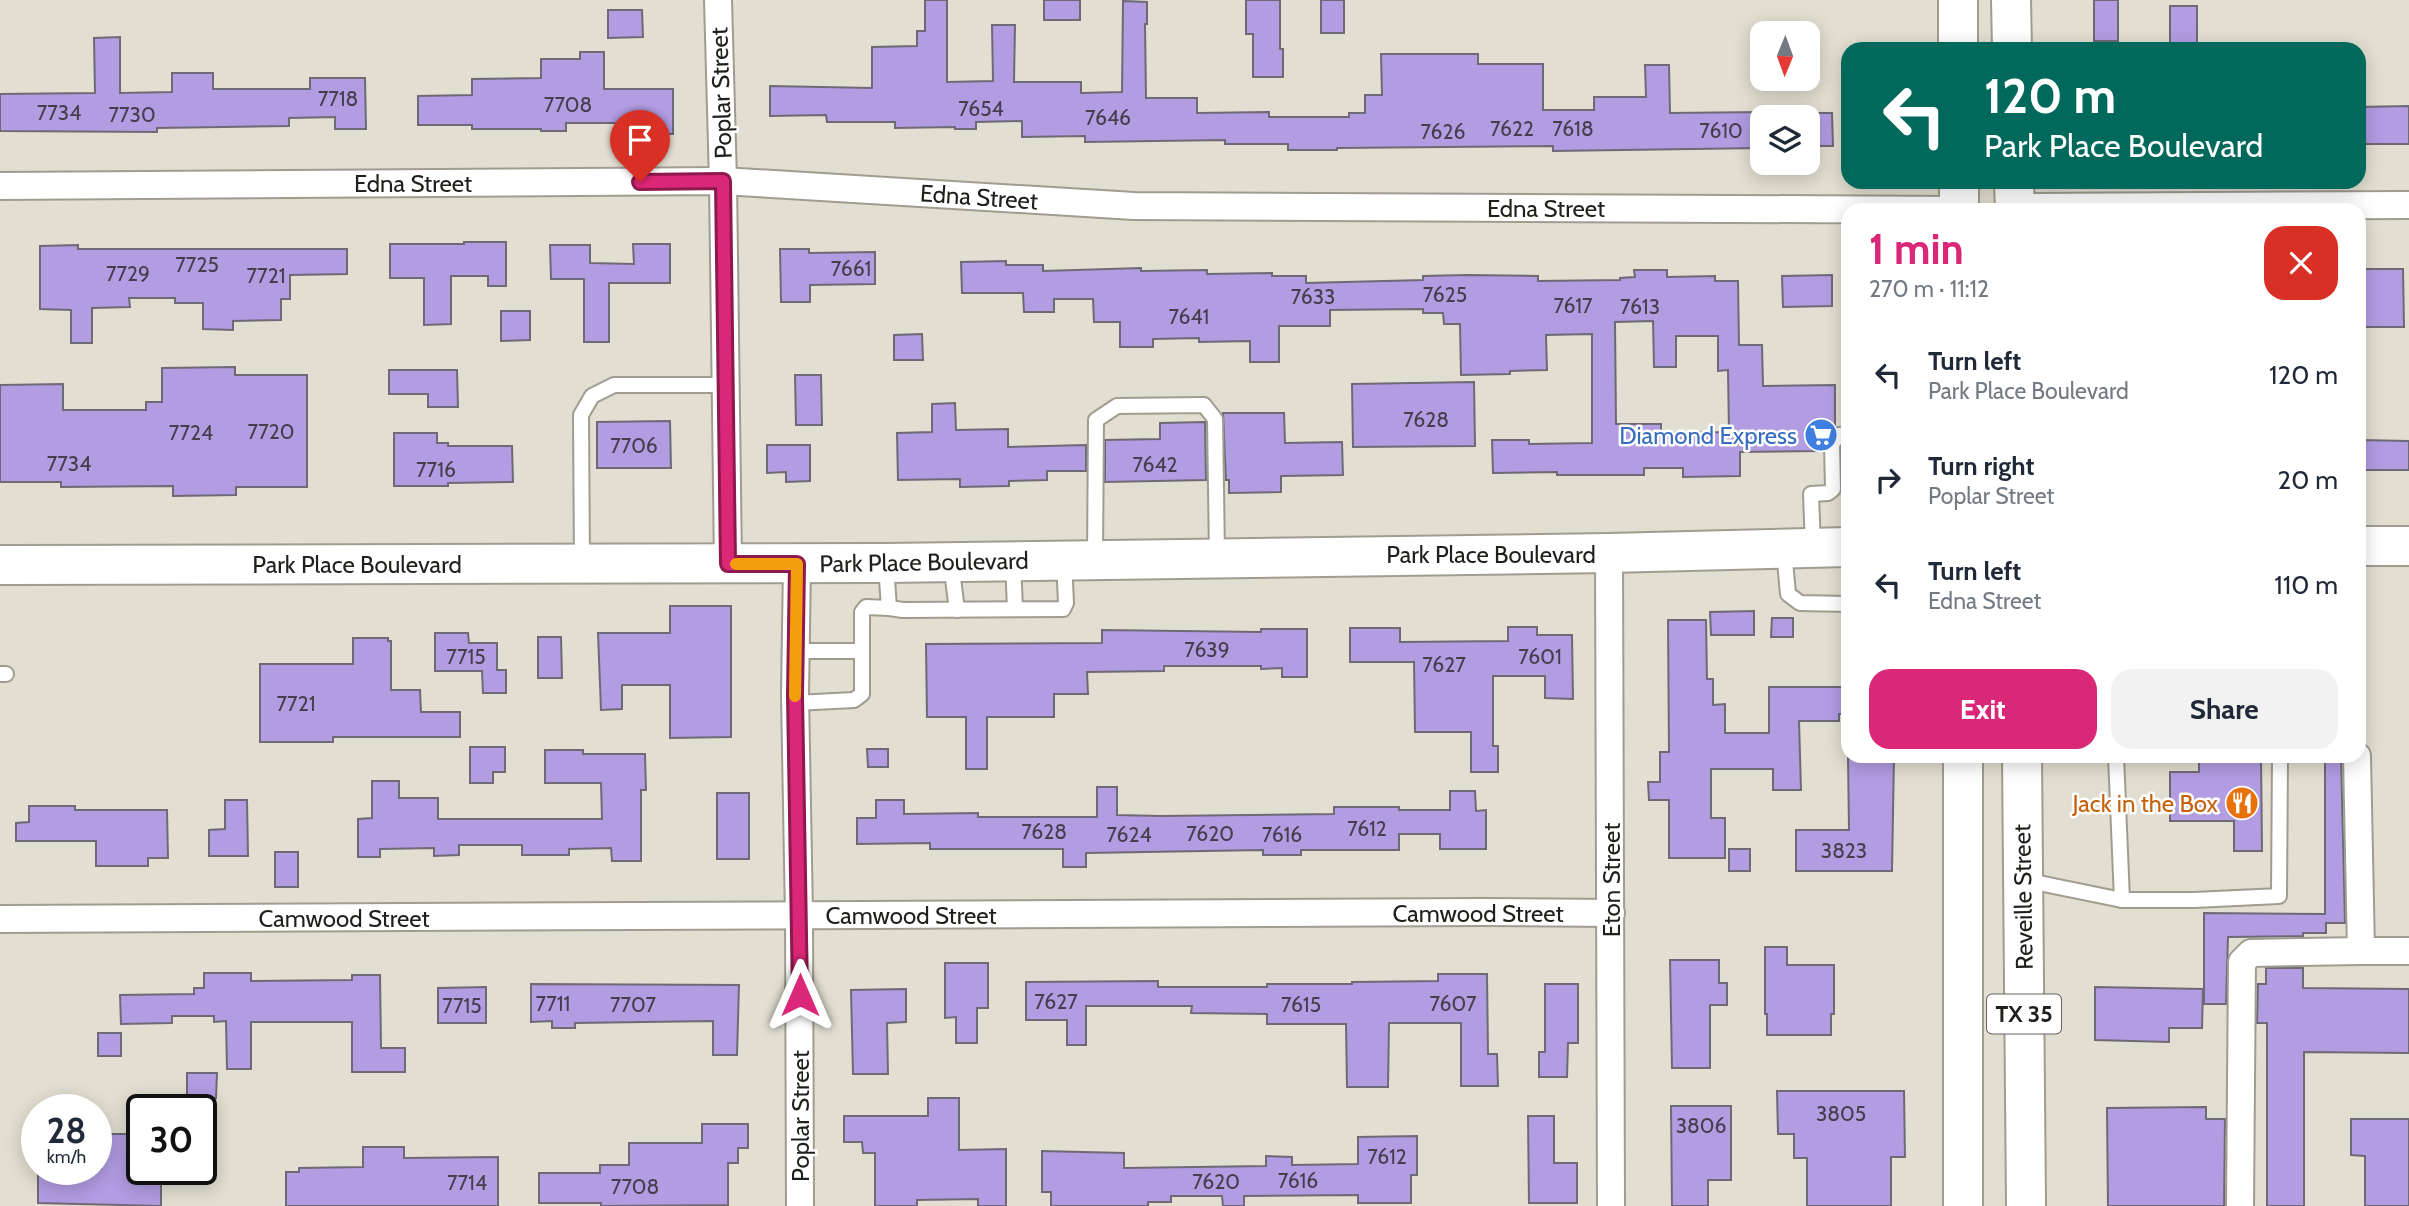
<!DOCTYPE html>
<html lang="en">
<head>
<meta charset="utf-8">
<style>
	:root { --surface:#fff; --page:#f2f2f3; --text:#1f2937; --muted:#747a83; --accent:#db2777 }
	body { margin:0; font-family:Cabin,sans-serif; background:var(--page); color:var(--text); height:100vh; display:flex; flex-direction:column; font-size:26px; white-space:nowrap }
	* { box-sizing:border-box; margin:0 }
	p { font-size:23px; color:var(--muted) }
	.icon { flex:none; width:38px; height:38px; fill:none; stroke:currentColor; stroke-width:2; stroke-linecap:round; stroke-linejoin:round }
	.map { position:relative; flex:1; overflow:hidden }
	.drawer { position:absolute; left:1841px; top:203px; width:525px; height:560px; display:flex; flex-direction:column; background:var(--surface); border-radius:21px; box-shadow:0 4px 18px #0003 }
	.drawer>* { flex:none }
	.banner { position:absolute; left:1841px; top:42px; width:525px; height:147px; border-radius:21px; box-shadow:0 4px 18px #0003; background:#00695c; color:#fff; overflow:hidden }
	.needle { width:46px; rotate:181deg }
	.tools { position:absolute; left:1750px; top:21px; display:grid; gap:14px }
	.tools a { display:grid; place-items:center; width:70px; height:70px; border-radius:14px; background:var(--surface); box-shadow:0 4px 18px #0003; font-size:35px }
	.speed { position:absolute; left:21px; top:1094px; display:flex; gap:14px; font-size:35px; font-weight:700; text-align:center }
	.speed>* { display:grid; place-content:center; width:91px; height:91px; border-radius:50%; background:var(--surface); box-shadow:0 4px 18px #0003; line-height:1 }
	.speed small { font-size:18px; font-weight:400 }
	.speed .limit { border:4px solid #111; border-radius:10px; background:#fff; color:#111 }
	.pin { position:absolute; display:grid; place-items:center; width:60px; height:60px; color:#fff; margin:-72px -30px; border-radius:50% 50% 50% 0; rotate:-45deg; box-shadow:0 0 7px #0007 }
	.pin .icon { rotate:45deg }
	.me { position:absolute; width:77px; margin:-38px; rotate:0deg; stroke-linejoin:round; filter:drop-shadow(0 0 5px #0008) }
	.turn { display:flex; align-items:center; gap:24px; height:147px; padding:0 28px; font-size:32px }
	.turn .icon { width:91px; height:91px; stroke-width:2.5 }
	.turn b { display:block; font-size:49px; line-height:60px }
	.round { display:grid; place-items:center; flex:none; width:74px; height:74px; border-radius:21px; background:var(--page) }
	.headline { display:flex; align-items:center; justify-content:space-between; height:119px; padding:0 28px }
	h1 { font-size:42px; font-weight:700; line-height:52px; color:var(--accent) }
	.cta { display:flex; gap:14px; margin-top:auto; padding:14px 28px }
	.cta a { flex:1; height:80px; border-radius:21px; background:var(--accent); color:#fff; font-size:28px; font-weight:700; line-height:80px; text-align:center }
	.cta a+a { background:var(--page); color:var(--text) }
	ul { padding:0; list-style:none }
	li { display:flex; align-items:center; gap:21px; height:105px; padding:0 28px }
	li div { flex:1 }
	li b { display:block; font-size:26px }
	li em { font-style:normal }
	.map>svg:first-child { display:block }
</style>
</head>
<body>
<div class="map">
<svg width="2409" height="1206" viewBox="0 0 2409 1206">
	<rect width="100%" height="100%" fill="#e2ded1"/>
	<g fill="#b29ce2" stroke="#6d6a76" stroke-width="2" fill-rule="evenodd">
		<polygon points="925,0 947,0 947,82 993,81 992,25 1015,25 1014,82 1081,82 1081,93 1122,92 1123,1 1147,2 1147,24 1145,24 1146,98 1197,98 1197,113 1269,112 1269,117 1349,117 1349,113 1365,113 1365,95 1382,95 1381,54 1478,54 1478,64 1543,64 1543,110 1594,110 1594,97 1646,97 1645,65 1669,65 1670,113 1762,112 1762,148 1553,151 1553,146 1337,148 1337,150 1288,150 1288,144 1225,144 1225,140 1085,142 1085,136 1022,137 1022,121 976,122 976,129 955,129 955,127 895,128 895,122 827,122 826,115 770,116 770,86 872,88 872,47 917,46 917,31 925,31"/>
		<rect x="1044" y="0" width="36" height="20"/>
		<polygon points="1246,0 1280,0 1280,49 1283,49 1283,77 1253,77 1253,34 1246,34"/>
		<rect x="1321" y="0" width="23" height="33"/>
		<rect x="2094" y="0" width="24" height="41"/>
		<rect x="2170" y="6" width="27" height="43"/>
		<polygon points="608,10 642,10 643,37 608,38"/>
		<polygon points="120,37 120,93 172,92 172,73 213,73 213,89 310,89 310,78 365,78 366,129 335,129 335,117 289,118 289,126 157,128 157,132 0,131 0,94 95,93 94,38"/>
		<polygon points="580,52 604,52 604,89 673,89 673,134 617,134 616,123 566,123 566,131 541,131 541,129 472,129 472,125 418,125 418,96 472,95 472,79 541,78 541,59 580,59"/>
		<polygon points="2409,106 2409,144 2359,144 2359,107"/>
		<polygon points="1808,113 1832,113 1833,146 1808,146"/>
		<polygon points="464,242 506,242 506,286 488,286 488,276 451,276 451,324 424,325 424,278 390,278 390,244 464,244"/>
		<polygon points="633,244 670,244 670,283 609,283 609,342 584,342 584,279 551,279 550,245 590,245 590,263 634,264"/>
		<polygon points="78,245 78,249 347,249 347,274 290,275 290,299 281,299 281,320 233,321 233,330 203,329 203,303 175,303 175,298 129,298 130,307 92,308 92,343 71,343 71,310 40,309 40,246"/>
		<polygon points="780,249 809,249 809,253 875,252 875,284 810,285 810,302 781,302"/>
		<path d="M1006,261V265H1043V271L1141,268V271L1207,270V274L1272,273V276H1306V283L1423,280V276L1467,275L1538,276V281L1620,280V278L1635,277L1634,270H1667V277L1715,276V281H1738L1739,345H1762L1763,386L1835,385V426L1824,438L1822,447L1819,451L1740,452V476L1683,477V468H1644V475H1557V472L1493,473L1492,440H1529V444L1592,443V334L1546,335L1547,370L1510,371V374L1461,375L1460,324H1444L1443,313H1423V309L1330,310V326H1279V362H1250V341L1199,342V338L1153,339V347H1120V322H1094L1093,299H1054V312H1024L1023,293H962L961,262ZM1653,321L1654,367H1676V336H1718V371L1728,370L1729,432L1661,433V424H1616L1615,322Z"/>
		<polygon points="2359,269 2403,269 2404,327 2359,327"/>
		<polygon points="1832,275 1832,306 1783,307 1782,276"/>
		<polygon points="501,311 530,311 530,340 501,341"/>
		<polygon points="922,334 923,360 894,360 894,335"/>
		<polygon points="235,367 235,375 307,375 307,487 236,487 236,495 173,496 173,486 61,487 61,482 0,482 0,385 63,384 63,410 146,410 146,402 162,402 162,368"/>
		<polygon points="389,370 457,370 458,407 428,407 428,394 389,394"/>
		<polygon points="795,375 821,375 822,425 796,425"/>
		<polygon points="1474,382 1475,446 1353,447 1352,384"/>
		<polygon points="955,403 956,430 1008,429 1008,447 1086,445 1086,471 1047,471 1047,480 1009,481 1009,486 960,487 960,479 898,480 897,433 932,432 932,404"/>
		<polygon points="1223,413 1284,413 1285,443 1342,442 1343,475 1281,476 1281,492 1229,493 1229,480 1226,480"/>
		<polygon points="670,421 671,468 597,468 597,422"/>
		<polygon points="1205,422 1206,480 1105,482 1105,440 1160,439 1160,423"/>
		<polygon points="394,433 437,433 437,443 448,443 448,446 512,446 513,482 448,483 448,486 394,486"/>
		<polygon points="2360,440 2409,441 2409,470 2360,470"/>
		<polygon points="767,445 810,445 810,481 786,482 786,472 767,473"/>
		<polygon points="670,606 731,606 731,737 670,738 670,685 622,685 622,709 601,710 598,633 670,633"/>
		<polygon points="1754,611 1754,635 1711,635 1710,612"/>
		<polygon points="1772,618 1793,618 1793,637 1771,637"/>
		<polygon points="1668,620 1706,620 1707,679 1713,679 1713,705 1725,704 1725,733 1769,733 1769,687 1848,687 1848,714 1839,714 1839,721 1799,721 1801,790 1773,790 1773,769 1711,769 1711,818 1725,818 1725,858 1669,858 1669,800 1649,800 1648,782 1660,782 1660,752 1669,752"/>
		<polygon points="1508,627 1537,627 1537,635 1572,635 1573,699 1545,698 1545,676 1493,676 1493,746 1498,746 1498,772 1471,772 1471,732 1415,732 1414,662 1350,662 1350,628 1400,628 1400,642 1508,641"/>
		<polygon points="1261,629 1307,629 1307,677 1282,677 1282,668 1261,669 1261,666 1164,666 1164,671 1087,672 1088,694 1054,694 1054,717 987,717 987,769 966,769 966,717 927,717 926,644 1102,643 1102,630 1261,632"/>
		<polygon points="435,633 468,633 469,643 497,643 497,670 506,670 506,693 483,693 482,671 435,671"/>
		<polygon points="538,637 561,637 562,678 538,678"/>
		<polygon points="353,638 388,638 388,641 391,641 391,690 420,690 421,712 460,712 460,737 333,737 333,742 260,742 260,664 353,664"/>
		<polygon points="470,747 505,747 505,772 493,772 493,783 470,783"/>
		<polygon points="867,749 888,749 888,767 868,767"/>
		<polygon points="545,750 583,750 583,754 645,754 646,790 641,790 641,861 612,861 611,848 569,849 569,855 522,855 522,845 459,845 459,855 434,856 434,848 380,849 380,857 358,857 358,819 372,818 372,781 399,781 399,798 438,798 438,819 602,819 601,783 545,783"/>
		<polygon points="1848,756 1894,756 1892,871 1796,871 1796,830 1849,830"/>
		<polygon points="2213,756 2261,756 2262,851 2234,851 2234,821 2170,821 2170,772 2199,772 2199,761 2213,760"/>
		<polygon points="2325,756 2341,756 2345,923 2326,923 2326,933 2303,933 2303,936 2228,937 2226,1004 2204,1004 2204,913 2325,914"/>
		<polygon points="1097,787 1117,787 1117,815 1161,816 1334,814 1334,807 1399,807 1399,810 1450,810 1450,791 1475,791 1476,811 1486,810 1486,849 1440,849 1440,834 1399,834 1399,850 1301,850 1301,855 1263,855 1263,850 1086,853 1086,867 1063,867 1063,849 930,849 930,843 857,844 857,818 876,818 876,800 904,800 904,814 978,813 978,817 1097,817"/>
		<rect x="717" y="793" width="32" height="66"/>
		<polygon points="225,800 247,800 248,856 209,856 209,830 225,829"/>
		<polygon points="29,806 75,806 75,810 167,810 168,858 148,858 148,866 96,866 96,841 16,841 16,823 29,822"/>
		<rect x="1729" y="849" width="21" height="22"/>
		<rect x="275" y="852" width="23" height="35"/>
		<polygon points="1765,947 1787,947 1787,965 1834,965 1834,1014 1831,1014 1831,1035 1767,1035 1767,1014 1765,1014"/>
		<polygon points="1670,960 1719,960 1719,983 1727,983 1727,1005 1710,1005 1710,1068 1672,1068"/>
		<polygon points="945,963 988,963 988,1008 977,1008 977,1043 956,1043 956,1017 945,1018"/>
		<polygon points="2266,968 2303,968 2303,988 2409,989 2409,1053 2304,1052 2304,1206 2267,1206 2267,1023 2257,1023 2258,984 2266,984"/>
		<polygon points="204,973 251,973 251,981 352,980 352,975 380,975 381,1048 405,1048 405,1072 352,1072 352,1022 251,1022 251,1069 227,1069 226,1021 214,1022 214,1016 172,1016 172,1023 121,1024 120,995 194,994 194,988 204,988"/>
		<polygon points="1438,974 1487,974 1488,1054 1497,1054 1498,1086 1461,1086 1461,1023 1389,1023 1388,1087 1347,1087 1346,1024 1267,1024 1267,1014 1191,1013 1192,1006 1086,1006 1086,1045 1067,1045 1067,1020 1026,1020 1026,982 1158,981 1158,987 1267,987 1267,984 1352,984 1352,982 1438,981"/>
		<polygon points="531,984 739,985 737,1055 713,1055 713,1021 575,1023 575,1028 552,1028 552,1021 531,1022"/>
		<polygon points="1545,984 1578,984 1578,1043 1568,1043 1567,1077 1539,1077 1539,1052 1545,1052"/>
		<polygon points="486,987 486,1023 438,1023 438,988"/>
		<polygon points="2095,987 2203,989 2202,1028 2169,1028 2169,1042 2095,1040"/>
		<polygon points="906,989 906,1022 887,1023 888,1074 853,1074 851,990"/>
		<rect x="98" y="1033" width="23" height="23"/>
		<polygon points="187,1073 217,1073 216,1098 187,1098"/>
		<polygon points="1777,1091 1904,1091 1905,1157 1891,1157 1891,1206 1807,1206 1807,1158 1794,1158 1794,1134 1778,1134"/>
		<polygon points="928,1098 959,1098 959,1150 1006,1149 1006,1206 978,1206 978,1199 917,1200 917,1206 875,1206 875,1153 863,1153 862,1142 844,1142 844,1116 928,1116"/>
		<polygon points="1671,1106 1731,1106 1731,1180 1708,1180 1708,1206 1672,1206"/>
		<polygon points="2206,1107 2206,1119 2225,1119 2224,1206 2108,1206 2107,1108"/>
		<polygon points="1528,1116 1554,1116 1554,1163 1577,1163 1577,1203 1529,1203"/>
		<polygon points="2351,1119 2409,1119 2409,1206 2365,1206 2365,1156 2351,1155"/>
		<polygon points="702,1124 748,1124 748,1148 738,1148 738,1163 728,1163 728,1205 601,1206 601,1203 539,1203 539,1173 600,1173 600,1165 629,1165 629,1143 702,1143"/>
		<polygon points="100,1134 142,1134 142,1169 161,1169 161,1206 38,1203 38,1169 101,1169"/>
		<polygon points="1417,1136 1417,1175 1411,1175 1411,1203 1358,1203 1358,1195 1244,1196 1244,1206 1223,1206 1222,1196 1171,1196 1171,1202 1148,1202 1148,1206 1051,1206 1051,1192 1042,1192 1042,1151 1124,1153 1124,1168 1266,1166 1266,1156 1292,1157 1292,1165 1358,1164 1358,1137"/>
		<polygon points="363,1147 404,1147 404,1158 498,1157 498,1206 286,1206 286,1172 299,1172 299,1168 363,1167"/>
	</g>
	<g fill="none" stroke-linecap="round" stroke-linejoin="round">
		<defs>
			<g id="lane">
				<polyline points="1813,547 1811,494 1828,493 1833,489 1832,444 1839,435 1848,434"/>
				<polyline points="1784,550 1788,594 1800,603 1848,604"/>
				<polyline points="1095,559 1096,420 1117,406 1204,405 1215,419 1217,556"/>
				<polyline points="1013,562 1015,609"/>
				<polyline points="951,563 957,610"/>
				<polyline points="582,564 581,415 592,396 614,385 725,385"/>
				<polyline points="889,608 903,610 1063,609 1066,603 1064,561"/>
				<polyline points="795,651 862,651"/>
				<polyline points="0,674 6,674"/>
				<polyline points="795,703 854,700 862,694 862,612 866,607 889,608 886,565"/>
				<polyline points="2116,756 2122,900 2194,900 2279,896 2280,756"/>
				<polyline points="2024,880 2122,900"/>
			</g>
			<g id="street">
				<polyline points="718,0 723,181 728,564"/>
				<polyline points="0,186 723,181 1134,206 1959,210"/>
				<polyline points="2015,207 2409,205"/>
				<polyline points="1609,553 1611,1206"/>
				<polyline points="797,564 795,695 799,916 800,1206"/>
				<polyline points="2357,756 2361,951 2409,951"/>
				<polyline points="0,919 1480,912 1611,913"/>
				<polyline points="2240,1206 2242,962 2251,953 2361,951"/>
			</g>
			<g id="secondary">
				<polyline points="2359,546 2409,546"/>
				<polyline points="0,565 886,563 1609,553 1848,547"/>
			</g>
			<g id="primary">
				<polyline points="1958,0 1958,49"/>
				<polyline points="2011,0 2012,49"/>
				<polyline points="1959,182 1959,210"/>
				<polyline points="2014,182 2015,210"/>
				<polyline points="1963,756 1963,1206"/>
				<polyline points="2022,756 2026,1206"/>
			</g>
		</defs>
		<use href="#lane" stroke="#a09c90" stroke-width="18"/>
		<use href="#street" stroke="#a09c90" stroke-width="30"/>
		<use href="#secondary" stroke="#a09c90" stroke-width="42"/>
		<use href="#primary" stroke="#a09c90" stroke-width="42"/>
		<use href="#lane" stroke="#fff" stroke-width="14"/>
		<use href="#street" stroke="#fff" stroke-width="26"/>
		<use href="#secondary" stroke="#fff" stroke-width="38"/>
		<use href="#primary" stroke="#fff" stroke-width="38"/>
	</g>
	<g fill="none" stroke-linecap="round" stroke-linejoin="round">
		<defs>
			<polyline id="route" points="640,182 723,181 728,564 797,564 795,695 800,995"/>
		</defs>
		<use href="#route" stroke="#8e194d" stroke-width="18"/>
		<use href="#route" stroke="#db2777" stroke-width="12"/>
		<polyline stroke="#f59e0b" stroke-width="12" points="736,564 797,564 795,696"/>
	</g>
	<defs>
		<symbol id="supermarket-disc" viewBox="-11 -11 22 22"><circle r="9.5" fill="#3f7fe0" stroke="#fff"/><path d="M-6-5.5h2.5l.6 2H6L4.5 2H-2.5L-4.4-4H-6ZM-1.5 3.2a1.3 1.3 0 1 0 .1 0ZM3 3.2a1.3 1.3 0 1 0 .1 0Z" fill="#fff"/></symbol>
		<symbol id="restaurant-disc" viewBox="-11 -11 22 22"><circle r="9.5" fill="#e8710a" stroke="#fff"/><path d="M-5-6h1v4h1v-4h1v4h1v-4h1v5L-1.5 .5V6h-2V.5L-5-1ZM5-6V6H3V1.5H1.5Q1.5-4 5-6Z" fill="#fff"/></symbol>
	</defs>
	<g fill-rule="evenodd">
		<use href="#supermarket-disc" x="1802" y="416" width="38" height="38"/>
		<use href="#restaurant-disc" x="2223" y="784" width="38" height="38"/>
	</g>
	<g text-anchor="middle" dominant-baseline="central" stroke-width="5" stroke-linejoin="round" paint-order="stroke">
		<g font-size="21" fill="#453e4d">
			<text x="338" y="98">7718</text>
			<text x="568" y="104">7708</text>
			<text x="981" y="108">7654</text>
			<text x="59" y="112">7734</text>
			<text x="132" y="114">7730</text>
			<text x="1108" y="117">7646</text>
			<text x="1512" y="128">7622</text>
			<text x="1573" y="128">7618</text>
			<text x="1721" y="130">7610</text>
			<text x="1443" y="131">7626</text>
			<text x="197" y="264">7725</text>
			<text x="851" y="268">7661</text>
			<text x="128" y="273">7729</text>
			<text x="266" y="275">7721</text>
			<text x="1445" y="294">7625</text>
			<text x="1313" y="296">7633</text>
			<text x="1573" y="305">7617</text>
			<text x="1640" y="306">7613</text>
			<text x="1189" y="316">7641</text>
			<text x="1426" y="419">7628</text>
			<text x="271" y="431">7720</text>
			<text x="191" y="432">7724</text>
			<text x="634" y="445">7706</text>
			<text x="69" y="463">7734</text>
			<text x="1155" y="464">7642</text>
			<text x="436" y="469">7716</text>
			<text x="1207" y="649">7639</text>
			<text x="466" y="656">7715</text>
			<text x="1540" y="656">7601</text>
			<text x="1444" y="664">7627</text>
			<text x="296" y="703">7721</text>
			<text x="1367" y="828">7612</text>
			<text x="1044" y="831">7628</text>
			<text x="1210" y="833">7620</text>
			<text x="1129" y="834">7624</text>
			<text x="1282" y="834">7616</text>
			<text x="1844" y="850">3823</text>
			<text x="1056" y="1001">7627</text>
			<text x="553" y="1003">7711</text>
			<text x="1453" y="1003">7607</text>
			<text x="633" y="1004">7707</text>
			<text x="1301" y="1004">7615</text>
			<text x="462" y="1005">7715</text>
			<text x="1841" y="1113">3805</text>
			<text x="1701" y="1125">3806</text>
			<text x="1387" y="1156">7612</text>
			<text x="1298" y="1180">7616</text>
			<text x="1216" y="1181">7620</text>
			<text x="467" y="1182">7714</text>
			<text x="635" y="1186">7708</text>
		</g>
		<rect fill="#fff" stroke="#64625f" stroke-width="2" x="1987" y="994.5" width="74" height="39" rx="5"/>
		<g font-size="23" font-weight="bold" fill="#211f1b">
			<text x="2024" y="1014">TX 35</text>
		</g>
		<g font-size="24" fill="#211f1b" stroke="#fff">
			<text transform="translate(721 93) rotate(-92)">Poplar Street</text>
			<text x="413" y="183">Edna Street</text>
			<text transform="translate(979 197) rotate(4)">Edna Street</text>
			<text x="1546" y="208">Edna Street</text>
			<text x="1491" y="554">Park Place Boulevard</text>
			<text transform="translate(924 562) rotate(-1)">Park Place Boulevard</text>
			<text x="357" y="564">Park Place Boulevard</text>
			<text transform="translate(1611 880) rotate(-90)">Eton Street</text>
			<text transform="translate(2023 897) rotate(-91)">Reveille Street</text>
			<text x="1478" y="913">Camwood Street</text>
			<text x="911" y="915">Camwood Street</text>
			<text x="344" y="918">Camwood Street</text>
			<text transform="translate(800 1116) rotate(-90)">Poplar Street</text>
		</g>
		<g font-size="24" fill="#366cbe" stroke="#fff" text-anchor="end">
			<text x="1797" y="435">Diamond Express</text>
		</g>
		<g font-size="24" fill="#c56008" stroke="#fff" text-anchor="end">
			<text x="2218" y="803">Jack in the Box</text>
		</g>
	</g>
</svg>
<div class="tools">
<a><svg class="needle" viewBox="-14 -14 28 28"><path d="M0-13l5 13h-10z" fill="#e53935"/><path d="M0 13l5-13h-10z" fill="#747a83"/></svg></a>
<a><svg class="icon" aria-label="layers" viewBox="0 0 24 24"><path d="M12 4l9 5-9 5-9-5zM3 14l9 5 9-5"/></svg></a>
</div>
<div class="speed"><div>28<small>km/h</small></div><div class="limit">30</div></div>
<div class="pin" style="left:640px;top:182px;background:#d93025"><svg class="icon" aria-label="arrive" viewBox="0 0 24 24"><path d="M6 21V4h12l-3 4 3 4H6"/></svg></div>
<svg class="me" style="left:800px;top:995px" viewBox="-20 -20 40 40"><path d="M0-17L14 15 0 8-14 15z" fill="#db2777" stroke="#fff" stroke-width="4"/></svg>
<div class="banner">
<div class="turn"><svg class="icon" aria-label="left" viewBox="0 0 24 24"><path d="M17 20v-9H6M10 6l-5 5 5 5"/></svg><div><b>120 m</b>Park Place Boulevard</div></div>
</div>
<section class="drawer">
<div class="headline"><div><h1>1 min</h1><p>270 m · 11:12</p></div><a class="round" style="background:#d93025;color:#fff"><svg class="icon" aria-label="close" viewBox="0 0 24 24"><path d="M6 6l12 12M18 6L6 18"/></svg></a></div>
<ul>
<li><svg class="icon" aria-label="left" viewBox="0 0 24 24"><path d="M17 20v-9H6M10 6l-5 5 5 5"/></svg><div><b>Turn left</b><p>Park Place Boulevard</p></div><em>120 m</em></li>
<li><svg class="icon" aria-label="right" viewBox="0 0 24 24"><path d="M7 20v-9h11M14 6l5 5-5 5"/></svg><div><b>Turn right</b><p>Poplar Street</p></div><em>20 m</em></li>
<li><svg class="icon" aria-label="left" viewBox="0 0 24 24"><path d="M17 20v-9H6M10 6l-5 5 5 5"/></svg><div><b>Turn left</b><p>Edna Street</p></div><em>110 m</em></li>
</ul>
<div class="cta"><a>Exit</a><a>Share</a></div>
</section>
</div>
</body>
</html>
